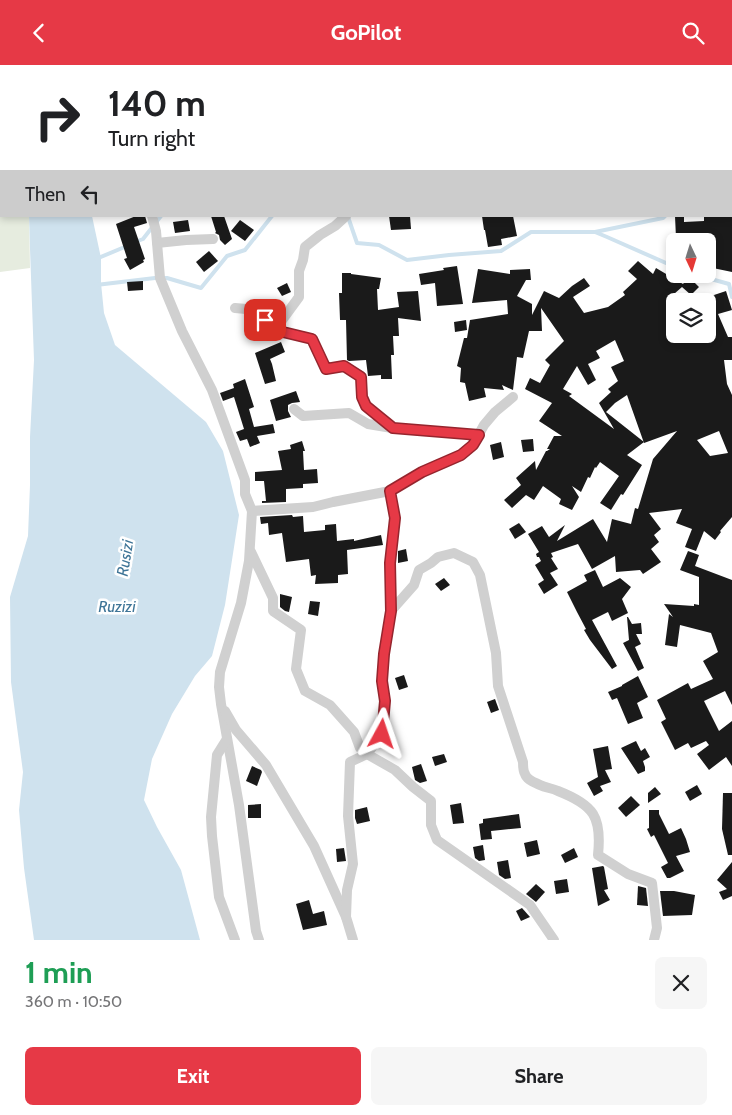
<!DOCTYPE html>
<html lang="en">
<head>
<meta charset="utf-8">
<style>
	:root { --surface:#fff; --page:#f6f6f6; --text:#202124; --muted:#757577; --accent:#e63946 }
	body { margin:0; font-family:Cabin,sans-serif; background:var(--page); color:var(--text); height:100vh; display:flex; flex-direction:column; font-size:19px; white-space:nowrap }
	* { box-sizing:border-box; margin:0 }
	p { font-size:16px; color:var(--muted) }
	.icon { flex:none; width:28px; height:28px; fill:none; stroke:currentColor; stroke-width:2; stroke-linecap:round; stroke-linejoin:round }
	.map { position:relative; height:875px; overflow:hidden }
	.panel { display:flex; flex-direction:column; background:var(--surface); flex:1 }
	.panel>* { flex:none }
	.guide { position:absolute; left:0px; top:0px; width:732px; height:152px; box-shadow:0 2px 8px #0003; background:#fff; color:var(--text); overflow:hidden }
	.needle { width:32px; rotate:176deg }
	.tools { position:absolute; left:666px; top:168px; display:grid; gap:10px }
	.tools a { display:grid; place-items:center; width:50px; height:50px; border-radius:8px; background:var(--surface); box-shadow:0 2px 8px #0003; font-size:25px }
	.pin { position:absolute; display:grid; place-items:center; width:42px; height:42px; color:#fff; margin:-21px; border-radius:10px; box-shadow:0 2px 8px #0006 }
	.me { position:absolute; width:55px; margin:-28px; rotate:5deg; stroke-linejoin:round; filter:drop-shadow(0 0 4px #0008) }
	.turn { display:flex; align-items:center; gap:18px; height:105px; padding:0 25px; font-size:22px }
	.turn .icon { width:65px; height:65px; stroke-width:2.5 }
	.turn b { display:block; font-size:35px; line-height:42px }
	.then { display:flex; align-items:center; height:48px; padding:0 25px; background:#0003; gap:10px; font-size:19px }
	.round { display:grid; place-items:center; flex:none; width:52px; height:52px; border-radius:8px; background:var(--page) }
	.headline { display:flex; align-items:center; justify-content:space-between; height:85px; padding:0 25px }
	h1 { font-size:30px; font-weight:800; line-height:38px; color:#1e9e55 }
	.action { display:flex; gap:10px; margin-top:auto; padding:10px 25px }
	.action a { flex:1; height:58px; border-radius:8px; background:var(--accent); color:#fff; font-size:20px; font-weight:800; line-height:58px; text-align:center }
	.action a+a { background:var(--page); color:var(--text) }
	header { display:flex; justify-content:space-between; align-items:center; height:65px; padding:0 25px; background:var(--accent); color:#fff; font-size:22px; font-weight:800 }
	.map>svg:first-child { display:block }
</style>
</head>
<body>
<header><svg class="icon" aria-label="back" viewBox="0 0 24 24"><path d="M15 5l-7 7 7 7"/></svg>GoPilot<svg class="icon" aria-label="search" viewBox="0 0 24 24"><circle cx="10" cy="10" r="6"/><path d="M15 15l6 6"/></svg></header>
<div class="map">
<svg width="732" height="875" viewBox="0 0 732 875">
	<rect width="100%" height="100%" fill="#fff"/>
	<polygon fill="#e6ecdf" points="0,25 1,28 1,151 29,151 30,203 0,207"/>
	<polygon fill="#cfe2ee" points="29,151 92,151 101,193 101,218 104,248 115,280 206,357 223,386 239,450 225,540 212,591 195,611 172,649 152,694 144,735 157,762 181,805 200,875 34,875 24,803 19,745 23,707 11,617 10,532 28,471 30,420 30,372 34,295 30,184"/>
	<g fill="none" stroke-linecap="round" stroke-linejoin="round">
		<g stroke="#cfe2ee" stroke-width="4">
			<polyline points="384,1 385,0"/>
			<polyline points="731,106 732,106"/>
			<polyline points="348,152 357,178 379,180 407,195 449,190 501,186 531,167 595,167 663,153 665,151"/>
			<polyline points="595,167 607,172 675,202"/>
			<polyline points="135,177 143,174 161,151"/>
			<polyline points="96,194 127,181"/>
			<polyline points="693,209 729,219 732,232"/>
			<polyline points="96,220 155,213 167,213 201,223 227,191 245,185 272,151"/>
		</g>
	</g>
	<g fill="#1a1a1a" fill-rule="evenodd">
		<polygon points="136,151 145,151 147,158 134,162 145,194 143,195 144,197 130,205 124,194 127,193 116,159"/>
		<polygon points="211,151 224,151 232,174 225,180 220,175 219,170 215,168 216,167"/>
		<polygon points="389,151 410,151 411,164 391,165"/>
		<polygon points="482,151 513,151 517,171 501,174 502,180 488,182 485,165 484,165"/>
		<polygon points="675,151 684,151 684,157 704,156 704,151 732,151 732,207 708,202 708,176 677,176 678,174 676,173"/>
		<polygon points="188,155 190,166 175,168 173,157"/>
		<polygon points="240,155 254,165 245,176 231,166"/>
		<polygon points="209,186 218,196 204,207 196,197"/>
		<path d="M638,196L653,209L656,203L683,219L689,212L699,222L691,230L682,222L666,236L673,244L670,247L675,258V269H680L682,274L691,270L694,276L711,275L710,271L714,270L708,256L711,255L708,247V232L726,226L732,245L718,249L728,272H732V295H724L727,319L732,330V452L720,466L721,467L715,475L704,466L696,486L685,482L692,464L676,458L682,444L649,448L661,464L654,470L659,477L651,484L661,497L643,509L640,505L616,507L615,491L592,504L578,479L551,488L553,492L551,493L558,504L550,508L558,520L544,529L538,519L544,515L535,500L541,496L539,492H537L536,489L539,487L528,469L542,461L549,472L565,460L557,476L593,454L607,477L612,454L631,459L635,443L638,444L653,394L677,366L644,378L627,330L615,338L606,347L644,377L627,390L642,400L623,430L621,429L611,445L600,438L619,411L600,397L596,403L595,402L590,413L588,412L581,427L572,421L579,432L572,445L559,439L561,434L543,421L534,435L526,430L512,443L504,435L521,420L516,413L535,396L536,405L546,386H547L550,384H547L554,371H562L539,356L552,338L525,324L530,313L540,318L550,300L545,295L564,276L541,243L542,266H529L523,293L517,292L513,325L502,320L504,325L484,323L486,332L469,336L465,318L460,317L461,303L457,301L464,273H467L470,255L508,249L507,235L472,238L478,204L510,209V205L530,204L531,215H526L517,231L532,239V250L544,226L559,233L572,221L584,213L590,221L573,232L584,248L608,242L625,230L623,227L637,214L628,206ZM615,275L624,296L611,302L618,316L608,324L611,327L599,338L614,364L569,331L572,329L563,324L577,301L588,320L596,315L588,299L600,293L596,286ZM719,366L728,388L710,391L697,375Z"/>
		<polygon points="457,201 463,239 437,241 435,218 421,220 419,209 444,205 443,203"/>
		<polygon points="342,208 351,208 351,209 381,213 379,224 377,224 378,245 399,242 397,227 418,226 421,256 398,253 399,271 393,271 394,290 391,290 392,314 381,314 381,310 368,311 366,295 349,296 347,295 346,255 340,255 339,228 342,228"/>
		<polygon points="143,216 143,225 128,226 127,217"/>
		<polygon points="287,218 291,227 282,231 277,223"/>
		<polygon points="270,235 280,240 274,253 265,247"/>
		<polygon points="466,255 467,265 455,267 454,257"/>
		<polygon points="281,277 285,287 270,294 272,299 276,316 265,319 255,288"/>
		<polygon points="245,314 254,342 249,344 254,362 273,359 275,368 257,371 260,378 250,382 247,374 240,376 236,367 244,364 234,332 223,336 220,328 234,323 233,319"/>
		<polygon points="296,326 300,337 292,338 288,340 288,346 291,352 276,356 270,335"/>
		<polygon points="533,374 534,386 523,387 521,375"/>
		<polygon points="302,376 305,386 303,386 304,405 317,404 318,418 303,419 303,423 286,424 286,437 262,438 262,436 266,436 264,416 255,416 255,407 282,405 278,386 291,384 290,380"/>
		<polygon points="501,377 504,392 493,395 490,380"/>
		<polygon points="292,450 293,452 303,451 304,467 325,465 325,460 336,459 337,476 354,474 354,476 381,470 383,480 347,485 348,509 338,510 338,518 315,519 316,510 311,511 309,494 286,497 282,468 269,470 268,458 261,459 260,452"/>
		<polygon points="519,458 526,467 515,474 509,464"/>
		<polygon points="406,484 408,496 398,498 398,486"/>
		<polygon points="688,486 699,490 695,501 732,515 732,640 725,626 704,636 719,666 732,656 732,701 726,692 709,705 697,689 709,680 706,676 691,683 688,678 675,685 661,657 666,654 657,635 688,618 691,624 713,614 703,596 718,587 711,568 680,560 677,582 665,580 669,549 673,552 664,539 694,541 694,539 699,540 699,512 680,505"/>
		<polygon points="595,505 603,522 620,513 631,522 622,534 628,548 612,556 608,547 592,555 617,601 612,604 590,575 584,565 586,564 577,547 567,527 587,516 584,510"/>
		<polygon points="444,513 450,520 441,526 435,519"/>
		<polygon points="280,529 292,532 289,547 285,546 280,542"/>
		<polygon points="310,536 320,537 318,551 308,549"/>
		<polygon points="627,552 628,552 632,559 641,558 642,569 636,569 641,579 635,582 644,603 638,606 623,578 629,575"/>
		<polygon points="404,610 408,622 399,625 395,613"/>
		<polygon points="638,611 648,632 637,638 643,653 628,659 617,633 612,635 608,627 622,621 622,620"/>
		<polygon points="495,634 499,645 491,648 487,637"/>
		<polygon points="636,676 641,686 645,683 650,692 643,696 645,702 645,706 638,709 621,683"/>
		<polygon points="608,681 612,704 605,705 611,717 600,721 603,726 594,731 587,718 598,712 593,684"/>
		<polygon points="444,689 447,697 435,701 432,692"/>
		<polygon points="421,699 427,716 420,718 415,715 412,702"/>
		<polygon points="252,701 261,705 262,707 257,721 246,716"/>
		<polygon points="697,720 702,729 690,736 685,727"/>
		<polygon points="655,722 661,729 648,738 648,728"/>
		<polygon points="723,728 732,728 732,790 728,790 722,764"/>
		<polygon points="631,731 640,740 626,752 618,743"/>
		<polygon points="461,738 464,758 453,759 450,740"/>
		<polygon points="261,739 261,753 248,753 248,740"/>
		<polygon points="367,742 370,756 357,759 355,753 355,745"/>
		<polygon points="649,745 659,745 659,749 669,769 681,763 686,774 690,787 676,791 684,806 670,813 667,813 661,802 668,798 654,770 651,772 647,764 649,763"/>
		<polygon points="519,749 521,763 491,766 492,774 481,775 479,759 483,758 483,754"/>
		<polygon points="537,775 540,789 527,792 524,778"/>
		<polygon points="483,780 485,795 479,796 475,793 473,782"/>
		<polygon points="344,783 346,796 337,797 336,784"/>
		<polygon points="574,783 578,792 565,798 561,790"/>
		<polygon points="508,795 511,813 505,814 499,810 497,797"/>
		<polygon points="732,797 732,831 723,835 719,827 727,824 717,815"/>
		<polygon points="603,801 604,802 608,824 604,825 610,835 598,841 592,803"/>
		<polygon points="567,814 569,827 556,829 554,816"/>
		<polygon points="536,819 545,827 536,837 526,829"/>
		<polygon points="638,821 646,823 648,841 637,840"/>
		<polygon points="660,826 674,826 695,830 692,850 663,851"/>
		<polygon points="309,835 313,849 324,846 327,860 303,865 296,839"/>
		<polygon points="522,843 530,852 521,856 516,846"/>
	</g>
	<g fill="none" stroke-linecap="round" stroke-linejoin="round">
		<g stroke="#d0d0d0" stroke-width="10">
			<polyline points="83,0 84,1"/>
			<polyline points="257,0 257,1"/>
			<polyline points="307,0 308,1"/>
			<polyline points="731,132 732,131"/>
			<polyline points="152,151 156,166 160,213 182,266 212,325 245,415 245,429 252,446 249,496 241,538 220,607 219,622 221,639 239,740 256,866 259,875"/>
			<polyline points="157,178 186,175 213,174"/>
			<polyline points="235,243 246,244 277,262 283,267 312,274 326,304 344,301 361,311 362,332 366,341 393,363 479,370"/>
			<polyline points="277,262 299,232 299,206 303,195 305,182 320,170 335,161 346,151"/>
			<polyline points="294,344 303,351 349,348 368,359 392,363"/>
			<polyline points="252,446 313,442 333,437 390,426"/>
			<polyline points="251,487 273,533 273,546 301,565 296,604 305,626 330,640 354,667 360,683 367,689 395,705 413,722 431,736 431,760 437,775 530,840 554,875"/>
			<path d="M391,546L414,520L419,505L431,498L438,492L454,488L473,497L480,510L496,588L498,621L523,697C523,701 523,706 525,709C527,715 534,717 540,720C546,723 552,723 558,726C594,740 602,752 598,790L628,809L652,818L657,863L654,875"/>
			<polyline points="225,646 236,665 266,700 314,781 346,852 353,875"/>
			<polyline points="227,674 217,690 211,752 212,771 219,832 235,875"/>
			<polyline points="346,852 347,825 353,799 348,751 350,697 367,689 382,669 385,636 382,616 384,589 391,546 390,498 395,453 390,426 422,407 461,390 473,380 484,360 495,347 513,332"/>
		</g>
	</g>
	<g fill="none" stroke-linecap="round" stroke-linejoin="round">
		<defs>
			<polyline id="route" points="265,255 277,262 283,267 312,274 326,304 344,301 361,312 362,332 366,341 393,363 479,370 473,380 461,390 422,407 390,426 395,453 390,498 391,546 384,589 382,616 385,636 382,669"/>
		</defs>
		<use href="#route" stroke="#96252e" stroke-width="12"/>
		<use href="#route" stroke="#e63946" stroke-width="9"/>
	</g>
	<g text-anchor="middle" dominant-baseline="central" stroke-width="5" stroke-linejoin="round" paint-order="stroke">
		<g font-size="16" font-style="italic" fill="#3f7597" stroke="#fff">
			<text transform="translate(125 493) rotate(-81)">Rusizi</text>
			<text x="117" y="541">Ruzizi</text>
		</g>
	</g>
</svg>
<div class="tools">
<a><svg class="needle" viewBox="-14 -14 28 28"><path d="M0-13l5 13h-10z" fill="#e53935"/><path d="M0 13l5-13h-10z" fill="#757577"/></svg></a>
<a><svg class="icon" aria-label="layers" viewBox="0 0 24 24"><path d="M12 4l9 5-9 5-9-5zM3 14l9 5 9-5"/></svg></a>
</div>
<div class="pin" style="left:265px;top:255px;background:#d93025"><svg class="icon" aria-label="arrive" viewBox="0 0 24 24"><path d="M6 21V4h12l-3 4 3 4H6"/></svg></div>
<svg class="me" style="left:382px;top:669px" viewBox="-20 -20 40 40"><path d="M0-17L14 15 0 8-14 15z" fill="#e63946" stroke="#fff" stroke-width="4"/></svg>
<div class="guide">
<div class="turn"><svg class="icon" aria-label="right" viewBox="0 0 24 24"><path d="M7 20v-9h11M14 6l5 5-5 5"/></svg><div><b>140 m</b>Turn right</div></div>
<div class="then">Then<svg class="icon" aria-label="left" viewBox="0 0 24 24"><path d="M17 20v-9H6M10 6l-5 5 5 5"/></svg></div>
</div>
</div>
<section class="panel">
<div class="headline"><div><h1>1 min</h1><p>360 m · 10:50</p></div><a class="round"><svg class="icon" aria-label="close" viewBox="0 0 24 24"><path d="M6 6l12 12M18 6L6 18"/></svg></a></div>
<div class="action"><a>Exit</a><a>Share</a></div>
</section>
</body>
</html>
